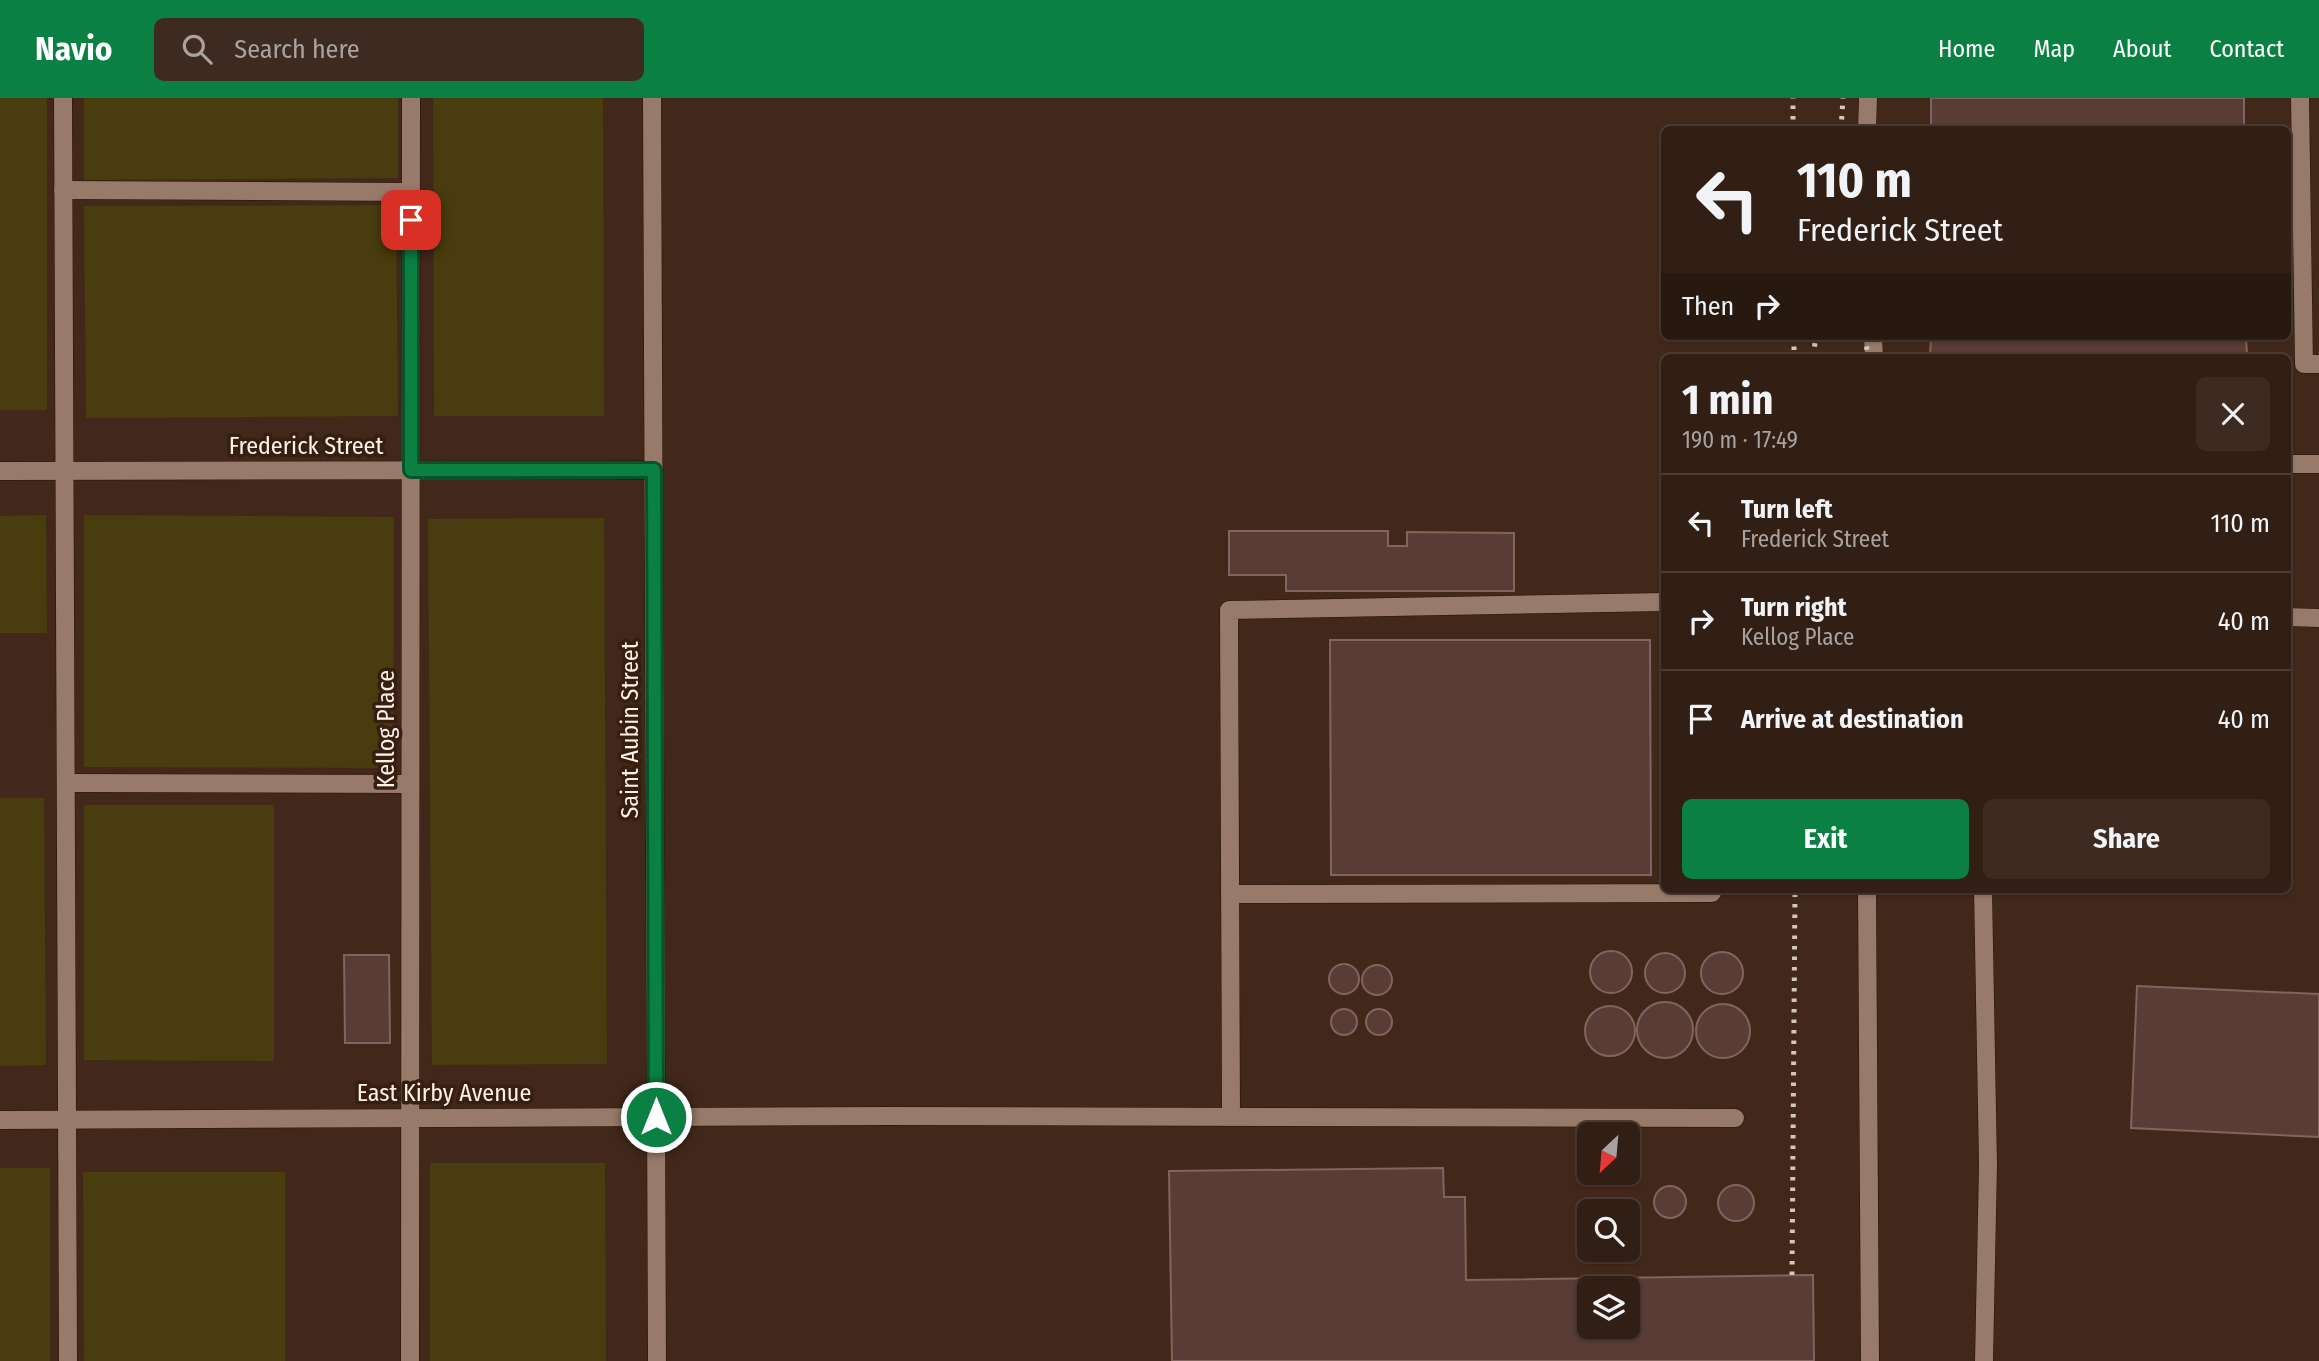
<!DOCTYPE html>
<html lang="en">
<head>
<meta charset="utf-8">
<style>
	:root { --surface:#311e14; --page:#3d2b22; --text:#f1f3f6; --muted:#a8a2a0; --line:#4c3c34; --accent:#0b8043 }
	body { margin:0; font-family:"Fira Sans Condensed",sans-serif; background:var(--page); color:var(--text); height:100vh; display:flex; flex-direction:column; font-size:26px; white-space:nowrap }
	* { box-sizing:border-box; margin:0 }
	p { font-size:23px; color:var(--muted) }
	.icon { flex:none; width:38px; height:38px; fill:none; stroke:currentColor; stroke-width:2; stroke-linecap:round; stroke-linejoin:round }
	.map { position:relative; flex:1; overflow:hidden }
	.sheet { position:absolute; left:1661px; top:256px; width:630px; height:539px; display:flex; flex-direction:column; background:var(--surface); border-radius:10px; box-shadow:0 2px 5px #0004,0 0 0 2px var(--line) }
	.sheet>* { flex:none }
	.hud { position:absolute; left:1661px; top:28px; width:630px; height:214px; border-radius:10px; box-shadow:0 2px 5px #0004,0 0 0 2px var(--line); background:#311e14; color:var(--text); overflow:hidden }
	.needle { width:46px; rotate:206deg }
	.fabs { position:absolute; left:1577px; top:1024px; display:grid; gap:14px }
	.fabs a { display:grid; place-items:center; width:63px; height:63px; border-radius:10px; background:var(--surface); box-shadow:0 2px 5px #0004,0 0 0 2px var(--line); font-size:35px }
	.pin { position:absolute; display:grid; place-items:center; width:60px; height:60px; color:#fff; margin:-30px; border-radius:14px; box-shadow:0 4px 10px #0006 }
	.me { position:absolute; width:77px; margin:-38px; rotate:0deg; stroke-linejoin:round; filter:drop-shadow(0 0 5px #0008) }
	.turn { display:flex; align-items:center; gap:24px; height:147px; padding:0 21px; font-size:32px }
	.turn .icon { width:91px; height:91px; stroke-width:2.5 }
	.turn b { display:block; font-size:49px; line-height:60px }
	.then { display:flex; align-items:center; height:66px; padding:0 21px; background:#0003; gap:14px; font-size:26px }
	.round { display:grid; place-items:center; flex:none; width:74px; height:74px; border-radius:10px; background:var(--page) }
	.head { display:flex; align-items:center; justify-content:space-between; height:119px; padding:0 21px }
	h1 { font-size:42px; font-weight:700; line-height:52px }
	.button { display:flex; gap:14px; margin-top:auto; padding:14px 21px }
	.button a { flex:1; height:80px; border-radius:10px; background:var(--accent); color:#fff; font-size:28px; font-weight:700; line-height:80px; text-align:center }
	.button a+a { background:var(--page); color:var(--text) }
	ul { padding:0; list-style:none }
	li { display:flex; align-items:center; gap:21px; height:98px; padding:0 21px; border-top:2px solid var(--line) }
	li div { flex:1 }
	li b { display:block; font-size:26px }
	li em { font-style:normal }
	header { display:flex; align-items:center; gap:42px; box-sizing:border-box; height:98px; padding:0 35px; background:var(--accent); color:#fff }
	header strong { font-size:33px }
	nav { display:flex; gap:38px; margin-inline-start:auto; font-size:24px }
	.search { width:490px; height:63px; background:var(--page); display:flex; align-items:center; gap:18px; box-sizing:border-box; padding:0 24px; border-radius:10px; color:var(--muted); font-size:26px }
	.map>svg:first-child { display:block }
</style>
</head>
<body>
<header>
<strong>Navio</strong>
<div class="search"><svg class="icon" aria-label="search" viewBox="0 0 24 24"><circle cx="10" cy="10" r="6"/><path d="M15 15l6 6"/></svg>Search here</div>
<nav><a>Home</a><a>Map</a><a>About</a><a>Contact</a></nav>
</header>
<div class="map">
<svg width="2319" height="1263" viewBox="0 0 2319 1263">
	<rect width="100%" height="100%" fill="#41281a"/>
	<g fill="#493c0e">
		<rect x="0" y="0" width="47" height="312"/>
		<polygon points="84,0 398,0 398,80 84,82"/>
		<polygon points="433,0 603,0 604,318 434,318"/>
		<polygon points="396,107 398,318 86,320 84,108"/>
		<polygon points="46,417 47,535 0,535 0,418"/>
		<polygon points="84,417 394,419 393,670 84,669"/>
		<polygon points="604,420 607,966 432,967 428,421"/>
		<polygon points="0,700 44,700 46,967 0,968"/>
		<polygon points="84,707 274,707 274,963 84,962"/>
		<polygon points="430,1065 605,1065 606,1263 430,1263"/>
		<rect x="0" y="1070" width="50" height="193"/>
		<polygon points="83,1074 285,1074 285,1263 84,1263"/>
	</g>
	<g fill="#5a3c37" stroke="#83635d" stroke-width="2" fill-rule="evenodd">
		<rect x="1931" y="0" width="313" height="32"/>
		<polygon points="1931,238 2246,238 2247,259 1930,259"/>
		<polygon points="1229,433 1388,433 1388,448 1407,448 1407,434 1514,435 1514,493 1286,493 1286,477 1229,477"/>
		<polygon points="1330,542 1650,542 1651,777 1331,777"/>
		<circle cx="1611" cy="874" r="21"/>
		<circle cx="1722" cy="875" r="21"/>
		<circle cx="1665" cy="875" r="20"/>
		<polygon points="344,857 389,857 390,945 345,945"/>
		<circle cx="1344" cy="881" r="15"/>
		<circle cx="1377" cy="882" r="15"/>
		<polygon points="2137,888 2319,896 2319,1039 2131,1030"/>
		<circle cx="1665" cy="932" r="28"/>
		<circle cx="1723" cy="933" r="27"/>
		<circle cx="1610" cy="933" r="25"/>
		<circle cx="1344" cy="924" r="13"/>
		<circle cx="1379" cy="924" r="13"/>
		<path d="M1443,1070L1444,1099H1465L1466,1182L1813,1177L1814,1263H1172L1169,1073ZM1589,1190H1628V1228H1589Z"/>
		<circle cx="1736" cy="1105" r="18"/>
		<circle cx="1670" cy="1104" r="16"/>
	</g>
	<g fill="none" stroke-linecap="round" stroke-linejoin="round">
		<defs>
			<g id="service">
				<polyline points="63,0 68,1263"/>
				<polyline points="2300,0 2304,266 2319,266"/>
				<polyline points="1867,32 1868,0"/>
				<polyline points="63,92 411,94"/>
				<polyline points="1873,238 1874,259"/>
				<polyline points="2287,519 2319,520"/>
				<polyline points="66,685 410,686"/>
				<polyline points="1867,791 1870,1263"/>
				<polyline points="1983,791 1988,1067 1984,1263"/>
				<polyline points="1230,796 1712,795 1712,791"/>
				<polyline points="887,1018 1735,1020"/>
				<polyline points="1231,1019 1229,512 1664,504"/>
				<polyline points="410,1263 411,0"/>
			</g>
			<g id="minor">
				<polyline points="652,0 657,1263"/>
				<polyline points="2287,366 2319,366"/>
				<polyline points="0,373 654,372"/>
				<polyline points="0,1022 887,1018"/>
			</g>
		</defs>
		<use href="#service" stroke="#261004" stroke-width="19"/>
		<use href="#minor" stroke="#261004" stroke-width="19"/>
		<use href="#service" stroke="#977a6a" stroke-width="18"/>
		<use href="#minor" stroke="#977a6a" stroke-width="18"/>
		<g stroke="#d5c6bd" stroke-width="5" stroke-dasharray="3.5 7" stroke-linecap="butt">
			<polyline points="1793,32 1793,0"/>
			<polyline points="1841,32 1843,0"/>
			<polyline points="1794,238 1794,259"/>
			<polyline points="1865,238 1868,259"/>
			<polyline points="1813,259 1816,238"/>
			<polyline points="1792,1177 1795,791"/>
		</g>
	</g>
	<g fill="none" stroke-linecap="round" stroke-linejoin="round">
		<defs>
			<polyline id="route" points="411,122 411,372 654,372 656,1019"/>
		</defs>
		<use href="#route" stroke="#07532c" stroke-width="18"/>
		<use href="#route" stroke="#0b8043" stroke-width="12"/>
	</g>
	<g text-anchor="middle" dominant-baseline="central" stroke-width="7" stroke-linejoin="round" paint-order="stroke">
		<g font-size="24" fill="#fef1ea" stroke="#361e10">
			<text x="306" y="348">Frederick Street</text>
			<text transform="translate(386 631) rotate(-90)">Kellog Place</text>
			<text transform="translate(630 632) rotate(-90)">Saint Aubin Street</text>
			<text x="444" y="995">East Kirby Avenue</text>
		</g>
	</g>
</svg>
<div class="fabs">
<a><svg class="needle" viewBox="-14 -14 28 28"><path d="M0-13l5 13h-10z" fill="#e53935"/><path d="M0 13l5-13h-10z" fill="#a8a2a0"/></svg></a>
<a><svg class="icon" aria-label="search" viewBox="0 0 24 24"><circle cx="10" cy="10" r="6"/><path d="M15 15l6 6"/></svg></a>
<a><svg class="icon" aria-label="layers" viewBox="0 0 24 24"><path d="M12 4l9 5-9 5-9-5zM3 14l9 5 9-5"/></svg></a>
</div>
<div class="pin" style="left:411px;top:122px;background:#d93025"><svg class="icon" aria-label="arrive" viewBox="0 0 24 24"><path d="M6 21V4h12l-3 4 3 4H6"/></svg></div>
<svg class="me" style="left:656px;top:1019px" viewBox="-20 -20 40 40"><circle r="17" fill="#0b8043" stroke="#fff" stroke-width="3"/><path d="M0-11L8 9 0 5-8 9z" fill="#fff"/></svg>
<div class="hud">
<div class="turn"><svg class="icon" aria-label="left" viewBox="0 0 24 24"><path d="M17 20v-9H6M10 6l-5 5 5 5"/></svg><div><b>110 m</b>Frederick Street</div></div>
<div class="then">Then<svg class="icon" aria-label="right" viewBox="0 0 24 24"><path d="M7 20v-9h11M14 6l5 5-5 5"/></svg></div>
</div>
<section class="sheet">
<div class="head"><div><h1>1 min</h1><p>190 m · 17:49</p></div><a class="round"><svg class="icon" aria-label="close" viewBox="0 0 24 24"><path d="M6 6l12 12M18 6L6 18"/></svg></a></div>
<ul>
<li><svg class="icon" aria-label="left" viewBox="0 0 24 24"><path d="M17 20v-9H6M10 6l-5 5 5 5"/></svg><div><b>Turn left</b><p>Frederick Street</p></div><em>110 m</em></li>
<li><svg class="icon" aria-label="right" viewBox="0 0 24 24"><path d="M7 20v-9h11M14 6l5 5-5 5"/></svg><div><b>Turn right</b><p>Kellog Place</p></div><em>40 m</em></li>
<li><svg class="icon" aria-label="arrive" viewBox="0 0 24 24"><path d="M6 21V4h12l-3 4 3 4H6"/></svg><div><b>Arrive at destination</b></div><em>40 m</em></li>
</ul>
<div class="button"><a>Exit</a><a>Share</a></div>
</section>
</div>
</body>
</html>
